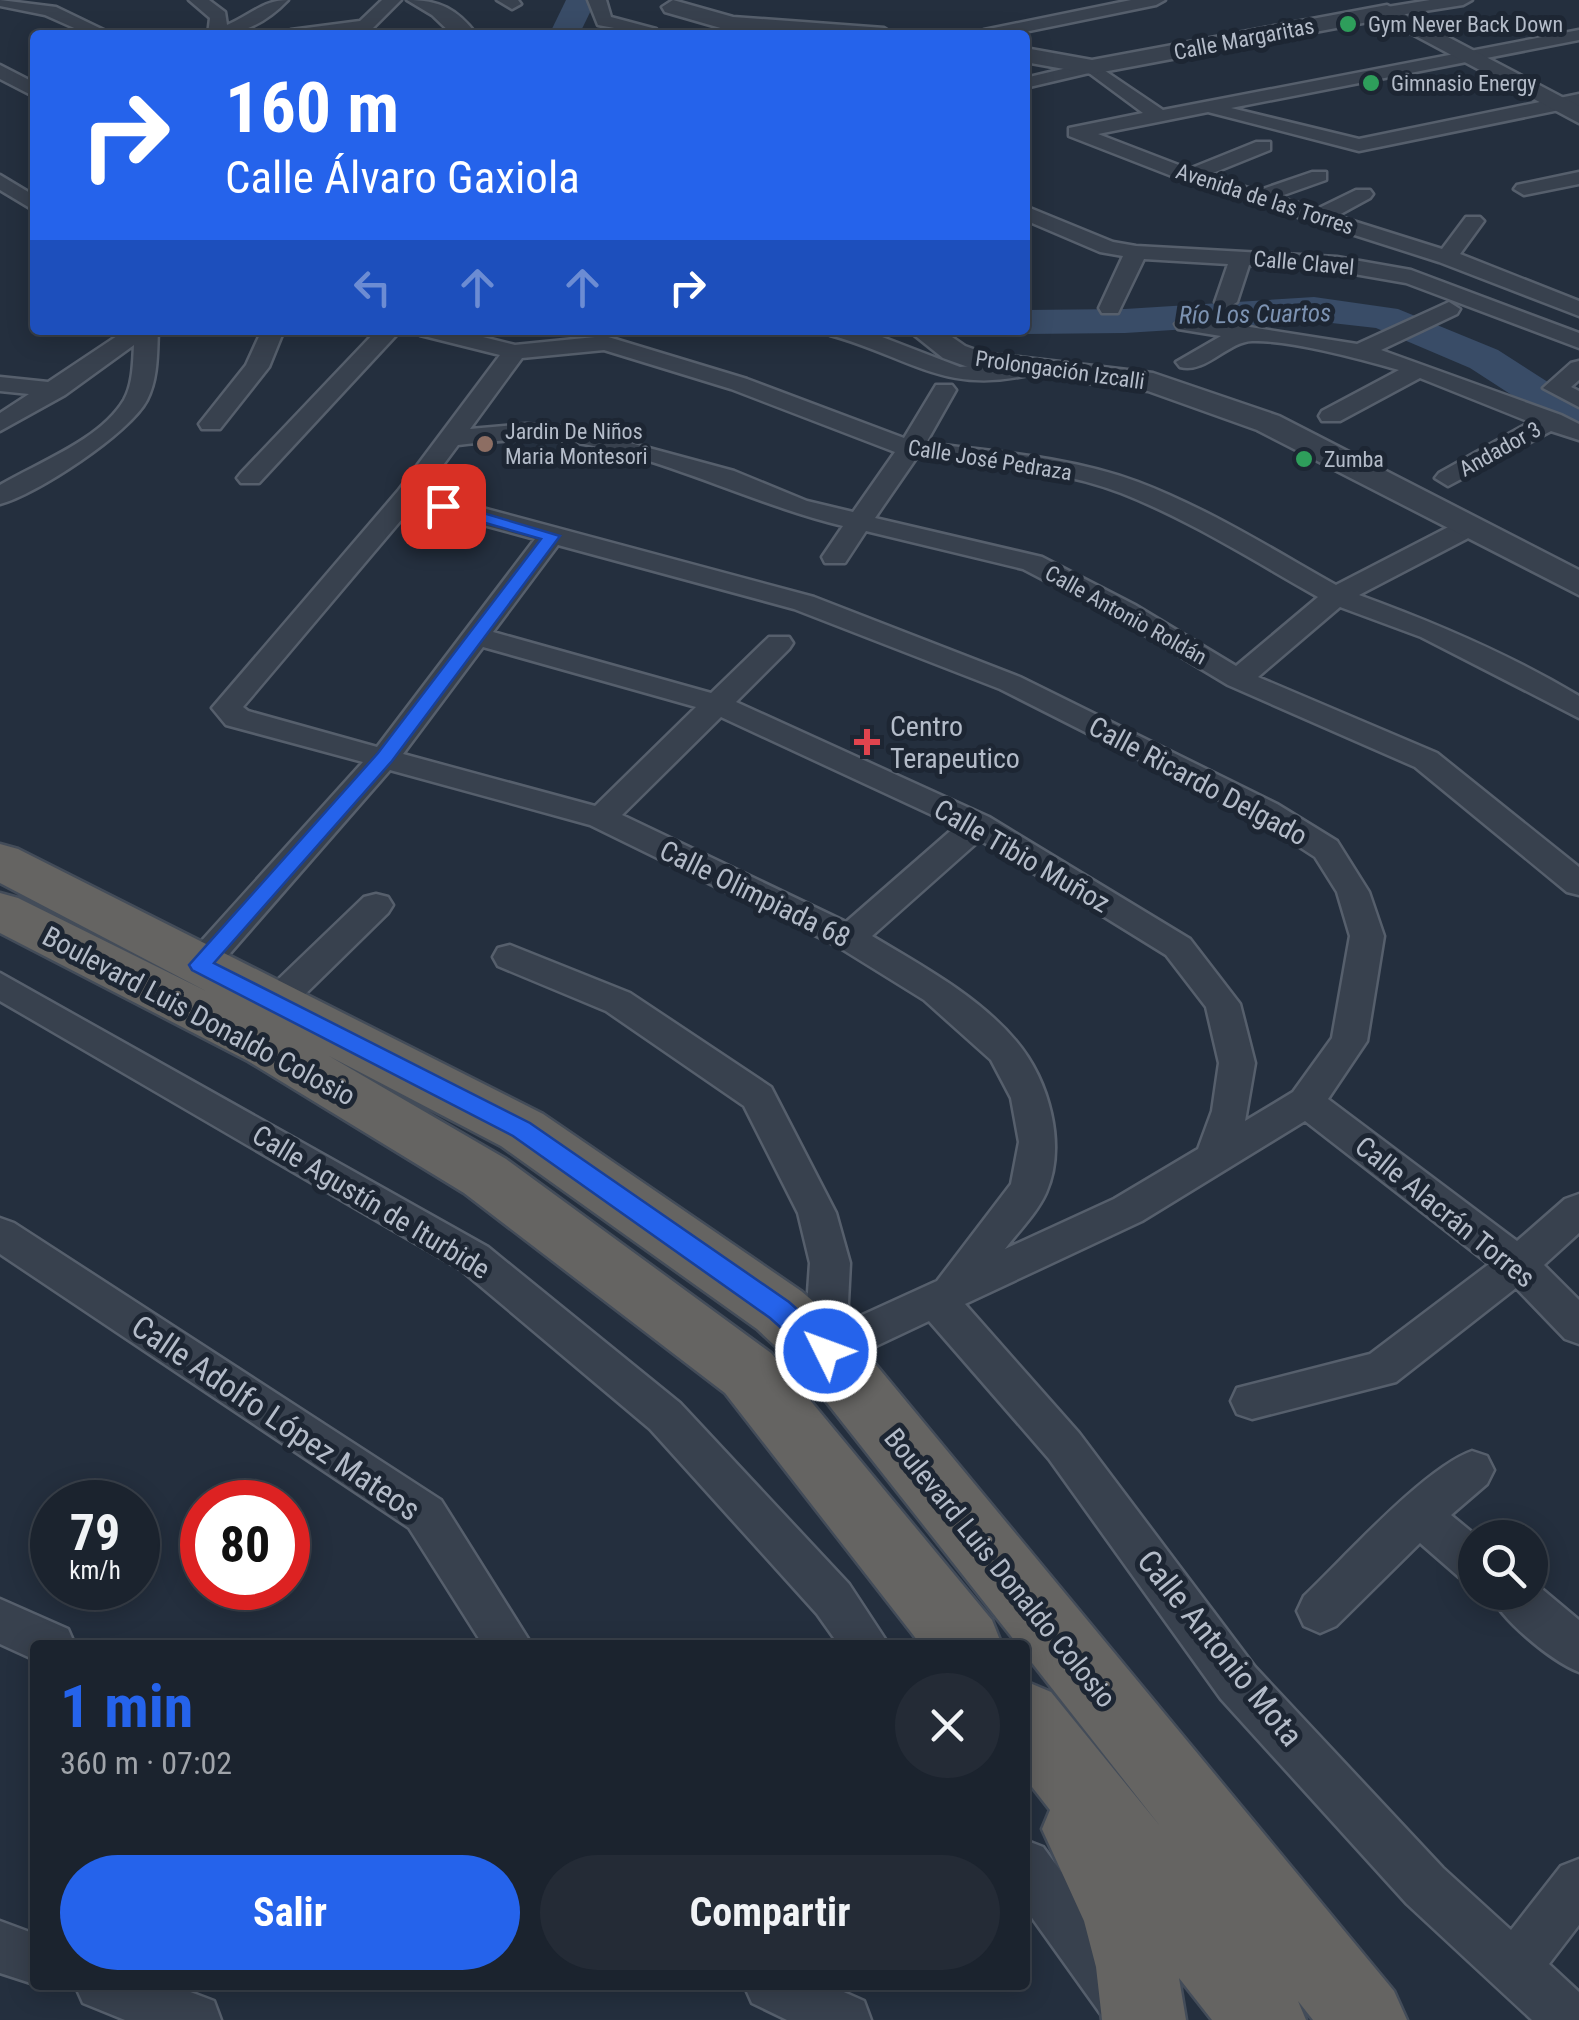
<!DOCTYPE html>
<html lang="es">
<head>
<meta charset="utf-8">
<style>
	:root { --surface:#1b232e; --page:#242b36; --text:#f1f3f6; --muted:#a0a4aa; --line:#39404a; --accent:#2563eb }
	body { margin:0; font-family:"Roboto Condensed",sans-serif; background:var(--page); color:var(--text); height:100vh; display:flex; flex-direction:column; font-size:38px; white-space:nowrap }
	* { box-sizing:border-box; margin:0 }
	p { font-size:32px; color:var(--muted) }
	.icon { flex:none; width:55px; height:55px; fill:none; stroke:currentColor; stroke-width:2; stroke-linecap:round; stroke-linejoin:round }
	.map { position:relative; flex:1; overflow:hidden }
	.panel { position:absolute; left:30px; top:1640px; width:1000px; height:350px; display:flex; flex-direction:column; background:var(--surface); border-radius:10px; box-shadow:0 5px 25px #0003,0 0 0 2px var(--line) }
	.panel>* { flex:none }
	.guide { position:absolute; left:30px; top:30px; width:1000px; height:305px; border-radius:10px; box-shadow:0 5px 25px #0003,0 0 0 2px var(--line); background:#2563eb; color:#fff; overflow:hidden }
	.fabs { position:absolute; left:1458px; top:1520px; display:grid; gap:20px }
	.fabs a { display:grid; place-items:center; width:90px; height:90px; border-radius:50%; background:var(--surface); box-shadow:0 5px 25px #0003,0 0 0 2px var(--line); font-size:50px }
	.speed { position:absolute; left:30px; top:1480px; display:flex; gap:20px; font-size:50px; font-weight:700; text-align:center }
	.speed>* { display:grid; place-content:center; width:130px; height:130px; border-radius:50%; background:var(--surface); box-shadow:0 5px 25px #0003,0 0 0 2px var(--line); line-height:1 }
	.speed small { font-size:25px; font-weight:400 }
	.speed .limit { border:15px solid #d22; background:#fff; color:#111 }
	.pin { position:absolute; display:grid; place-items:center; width:85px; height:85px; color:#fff; margin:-42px; border-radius:20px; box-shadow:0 5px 15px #0006 }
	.me { position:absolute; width:110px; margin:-55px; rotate:312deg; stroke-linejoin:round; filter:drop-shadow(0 0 8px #0008) }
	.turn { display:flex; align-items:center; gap:35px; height:210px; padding:0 30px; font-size:45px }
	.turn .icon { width:130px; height:130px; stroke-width:2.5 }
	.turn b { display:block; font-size:70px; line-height:85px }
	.lanes { display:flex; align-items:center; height:95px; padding:0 30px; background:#0003; justify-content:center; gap:50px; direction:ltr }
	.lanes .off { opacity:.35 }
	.round { display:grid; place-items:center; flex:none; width:105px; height:105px; border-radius:52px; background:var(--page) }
	.overview { display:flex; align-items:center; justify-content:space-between; height:170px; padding:0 30px }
	h1 { font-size:60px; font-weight:700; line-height:75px; color:var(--accent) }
	.button { display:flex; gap:20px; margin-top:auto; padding:20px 30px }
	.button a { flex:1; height:115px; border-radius:60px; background:var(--accent); color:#fff; font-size:40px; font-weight:700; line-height:115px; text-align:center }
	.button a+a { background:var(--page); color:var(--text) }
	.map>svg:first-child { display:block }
</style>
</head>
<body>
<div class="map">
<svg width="1579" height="2020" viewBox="0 0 1579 2020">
	<rect width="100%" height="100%" fill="#242f3e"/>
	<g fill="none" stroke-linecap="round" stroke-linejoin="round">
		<g fill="#394c67" fill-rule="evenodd">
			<polygon points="566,0 596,0 579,35 549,35"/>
			<polygon points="1314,297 1398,309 1498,350 1579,402 1579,433 1564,429 1470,368 1376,328 1314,321 1125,333 1025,334 1011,330 1025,330 1025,310 1125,309"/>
		</g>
		<defs>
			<g id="minor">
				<polygon points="0,0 56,7 114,35 90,35 45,15 0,6"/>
				<path d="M189,0H209L225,12L227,25C249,16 263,0 288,0C265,24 241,35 208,35L210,18Z"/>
				<polygon points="382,0 401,0 371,30 335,35 282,35 291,30 360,21"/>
				<polygon points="497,0 518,0 521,4 512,9"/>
				<polygon points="588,0 606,0 611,17 656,29 647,34 598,25"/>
				<polygon points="1131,0 1165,0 1156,5 1010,35 975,35 984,30"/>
				<polygon points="1430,0 1472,0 1463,5 1387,17 1378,12 1387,7"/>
				<polygon points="1579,30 1579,40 1231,108 1359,139 1579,94 1579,106 1359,151 1208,112 1098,134 1189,169 1256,142 1270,142 1270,150 1208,175 1257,191 1312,172 1326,172 1326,180 1278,197 1317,209 1356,190 1370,190 1373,194 1370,198 1337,216 1442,249 1466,217 1480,217 1484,221 1460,254 1579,301 1579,316 1439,262 1182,180 1069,136 1069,128 1143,113 1089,73 1025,88 1025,78 1092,62 1163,110"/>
				<polygon points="0,65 35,83 35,97 0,79"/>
				<polygon points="1579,172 1579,184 1524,195 1514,189 1517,185"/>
				<polygon points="0,175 35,196 35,211 0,190"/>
				<polygon points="1025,206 1113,242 1136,246 1337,257 1411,270 1579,333 1579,348 1406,283 1337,271 1249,265 1237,302 1226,309 1215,302 1228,264 1144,259 1118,313 1102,313 1099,308 1123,256 1100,252 1025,220"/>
				<path d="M1449,302L1460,309L1457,314L1381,350L1561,415L1579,424V440L1551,431L1448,486L1435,478L1439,473L1530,422L1420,378L1340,421H1322L1319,416L1322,411L1399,370C1361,359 1290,340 1252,341C1227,342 1206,374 1180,367L1176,362L1221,336L1178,329L1175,324L1186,317L1357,344Z"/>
				<path d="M126,330H158C157,353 158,379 147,400C130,433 36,495 0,504V485C39,462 100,440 124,400C133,384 133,363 134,345L65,395L0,431V413L29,394L0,391V377L48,382Z"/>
				<polygon points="262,330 284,330 269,367 220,429 202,429 199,424 246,365"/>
				<polygon points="377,330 401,330 259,483 241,483 237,478 241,473"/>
				<path d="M417,330H455L515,345L605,336L747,379L904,438L936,385H952L956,390L926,443C997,452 1070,457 1138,482C1207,508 1272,549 1336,585L1458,522L1467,520L1480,528L1476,534L1359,595C1436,623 1509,654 1579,696V718L1421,637L1340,607L1258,677L1437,753L1579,867V895L1567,892L1415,767L1228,685L1115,617L1023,569L866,531L845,563H825L822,557L843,526C752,504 667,458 573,442C535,436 497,441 458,445L423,492L814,597L1020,677L1277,804L1337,841L1369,892L1384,936L1367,1041L1328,1099L1517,1241L1565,1199L1579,1194V1233L1544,1265L1579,1300V1344L1565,1339L1516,1288L1396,1382L1252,1419L1237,1414L1231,1401L1237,1388L1370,1354L1489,1264L1305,1121L1142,1221L965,1304L1079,1433L1255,1667L1443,1868L1511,1930L1561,1866L1579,1859V1925L1549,1964L1579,1992V2020H1532L1407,1904L1221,1699L1049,1459L929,1321L840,1363L825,1369L810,1363L804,1351L810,1263L798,1213L744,1106L606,1011L498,966L493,957L498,948L510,945L630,993L771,1087L836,1213L850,1263L847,1322L937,1281L1011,1184L1019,1142L1011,1098L991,1060L924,1000L837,946L590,825L390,770L212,974L200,977L188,974L183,965L188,956L363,762L226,725L212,708L398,491L500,355L420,335ZM604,350L731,389L895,452L853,512L807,501L734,471L575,428L526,424L470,429L522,358ZM917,457C984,466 1057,468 1121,493C1190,520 1254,561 1318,597L1236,666L1135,605L1042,557L875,518ZM413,506L535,539L377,747L248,711L243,707ZM558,545L794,609L1000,689L1255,818L1315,857L1337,892L1350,936L1332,1038L1293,1092L1245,1121L1255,1063L1240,1004L1190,939L989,817L736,702L789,649L793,643L789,637H769L711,693L493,632ZM483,647L696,707L595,806L403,754ZM721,717L956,826L846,922L622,815ZM980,840L1166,955L1206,1007L1219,1063L1212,1111L1198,1149L1114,1199L1005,1249C1018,1232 1037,1213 1046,1193C1067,1145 1049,1080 1016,1041C978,996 922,966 872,936Z"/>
				<path d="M827,330H864L960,367L1024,362L1036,369L1032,374C945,396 908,356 830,335Z"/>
				<polygon points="1579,361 1579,380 1571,387 1579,391 1579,407 1543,388 1571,363"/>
				<polygon points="376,894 388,897 393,905 388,913 288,1011 276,1015 264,1011 259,1002 264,993 364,897"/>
				<polygon points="0,973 488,1247 680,1403 849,1584 889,1645 839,1645 817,1614 650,1429 460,1269 0,1001"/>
				<polygon points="0,1218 14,1223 441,1500 532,1645 483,1645 409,1528 0,1254"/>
				<path d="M1472,1451L1487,1456L1494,1470L1487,1484L1451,1515L1479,1538H1475V1583L1459,1577L1420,1543L1336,1626L1320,1633L1304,1626L1297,1611L1304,1596C1344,1558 1424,1468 1472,1451Z"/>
				<path d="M1530,1579L1579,1620V1672C1551,1661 1500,1619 1489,1592H1530Z"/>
				<polygon points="0,1599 68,1629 75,1645 35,1645 35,1660 0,1644"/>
				<polygon points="1025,1840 1043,1847 1156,2001 1163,2020 1105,2020 1025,1908"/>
				<polygon points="0,1921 35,1934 37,1985 0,1973"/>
				<polygon points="75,1985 172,1985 214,2001 221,2020 125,2020 83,2003"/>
				<polygon points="744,1985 828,1985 864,2001 871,2020 787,2020 752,2003"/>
			</g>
			<g id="tertiary">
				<path d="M407,0C440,0 457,9 477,35H453L432,15Z"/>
				<polygon points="673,0 733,17 884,28 895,35 731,31 665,12 662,7"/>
				<polygon points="1387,5 1579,106 1579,123 1384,19 1092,74 1025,62 1025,48 1092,60"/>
				<polygon points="908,330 942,330 965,346 984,353 1153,373 1279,416 1579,570 1579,595 1257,430 1148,391 968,367 943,358"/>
			</g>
			<polygon id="trunk" points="0,844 18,849 543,1114 801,1291 848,1331 1394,1991 1407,2020 1313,2020 1298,2001 1306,2020 1212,2020 1179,1978 1186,2020 1102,2020 1096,1967 1084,1921 1042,1829 1050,1810 1025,1778 1025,1681 1051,1692 1160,1826 1025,1654 1025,1645 1018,1645 802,1371 757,1329 501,1146 329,1056 506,1159 771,1353 992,1620 1002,1645 921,1645 725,1393 464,1193 248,1061 0,933 0,893 18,898 206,991 0,883"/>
		</defs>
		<use href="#minor" stroke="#565f6c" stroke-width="5"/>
		<use href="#tertiary" stroke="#565f6c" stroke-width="5"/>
		<use href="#trunk" stroke="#434c59" stroke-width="5"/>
		<use href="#minor" fill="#38414e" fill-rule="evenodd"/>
		<use href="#tertiary" fill="#38414e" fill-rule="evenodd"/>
		<use href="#trunk" fill="#656462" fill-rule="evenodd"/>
	</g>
	<polygon fill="#2563eb" stroke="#184099" stroke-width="2.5" points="443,501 560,536 392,761 214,963 530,1123 789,1302 835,1343 839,1351 835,1359 826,1362 816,1359 770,1318 513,1136 192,970 189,965 378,753 541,539 437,509 437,502"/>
	<g fill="#2e9e5b" stroke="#1d2633" stroke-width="4">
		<circle cx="1348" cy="24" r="10"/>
		<circle cx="1371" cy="83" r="10"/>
		<circle cx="1304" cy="459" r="10"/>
	</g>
	<circle fill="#8d6e63" stroke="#1d2633" stroke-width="4" cx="485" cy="444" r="10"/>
	<path fill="#e0444e" stroke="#1d2633" stroke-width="4" d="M862 727h10v10h10v10h-10v10h-10v-10h-10v-10h10z"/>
	<g text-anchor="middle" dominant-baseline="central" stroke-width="10" stroke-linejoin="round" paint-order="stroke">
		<g font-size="22" fill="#b4bcc9" stroke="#1d2633" text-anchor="start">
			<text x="1368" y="24">Gym Never Back Down</text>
			<text x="1391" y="83">Gimnasio Energy</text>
			<text x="505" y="431">Jardin De Niños<tspan x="505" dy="25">Maria Montesori</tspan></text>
			<text x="1324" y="459">Zumba</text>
		</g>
		<g font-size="22" fill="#b4bcc9" stroke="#1d2633">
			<text transform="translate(1244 39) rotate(-11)">Calle Margaritas</text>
			<text transform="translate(1265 199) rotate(18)">Avenida de las Torres</text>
			<text transform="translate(1304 263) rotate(5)">Calle Clavel</text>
			<text transform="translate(1060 370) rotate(8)">Prolongación Izcalli</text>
			<text transform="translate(1500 449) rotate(-29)">Andador 3</text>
			<text transform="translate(990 460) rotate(9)">Calle José Pedraza</text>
			<text transform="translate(1126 615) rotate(29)">Calle Antonio Roldán</text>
		</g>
		<g font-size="25" font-style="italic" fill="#7c92b1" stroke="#1d2633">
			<text transform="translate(1255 314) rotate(-1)">Río Los Cuartos</text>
		</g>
		<g font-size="28" fill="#b4bcc9" stroke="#1d2633" text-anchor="start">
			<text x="890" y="726">Centro<tspan x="890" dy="32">Terapeutico</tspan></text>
		</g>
		<g font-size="28" fill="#b4bcc9" stroke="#1d2633">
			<text transform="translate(1198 781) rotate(28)">Calle Ricardo Delgado</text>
			<text transform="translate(1022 856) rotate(30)">Calle Tibio Muñoz</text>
			<text transform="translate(755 894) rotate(26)">Calle Olimpiada 68</text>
			<text transform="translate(199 1016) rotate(28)">Boulevard Luis Donaldo Colosio</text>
			<text transform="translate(371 1202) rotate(31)">Calle Agustín de Iturbide</text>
			<text transform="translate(1445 1212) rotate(39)">Calle Alacrán Torres</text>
			<text transform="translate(1000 1568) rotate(51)">Boulevard Luis Donaldo Colosio</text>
		</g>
		<g font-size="32" fill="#b4bcc9" stroke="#1d2633">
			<text transform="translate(276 1418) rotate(34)">Calle Adolfo López Mateos</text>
			<text transform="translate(1220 1648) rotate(51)">Calle Antonio Mota</text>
		</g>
	</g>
</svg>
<div class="fabs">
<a><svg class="icon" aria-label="search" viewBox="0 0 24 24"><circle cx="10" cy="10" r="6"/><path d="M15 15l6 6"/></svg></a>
</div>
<div class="speed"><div>79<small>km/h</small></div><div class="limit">80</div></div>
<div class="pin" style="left:443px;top:506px;background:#d93025"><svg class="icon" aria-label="arrive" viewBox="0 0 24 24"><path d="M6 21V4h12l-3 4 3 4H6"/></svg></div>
<svg class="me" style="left:826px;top:1351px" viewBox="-20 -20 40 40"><circle r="17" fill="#2563eb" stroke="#fff" stroke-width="3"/><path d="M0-11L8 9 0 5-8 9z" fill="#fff"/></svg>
<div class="guide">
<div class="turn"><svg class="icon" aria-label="right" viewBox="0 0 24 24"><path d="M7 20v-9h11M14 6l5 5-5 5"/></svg><div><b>160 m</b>Calle Álvaro Gaxiola</div></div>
<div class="lanes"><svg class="icon off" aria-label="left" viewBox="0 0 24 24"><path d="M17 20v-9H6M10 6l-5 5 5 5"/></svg><svg class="icon off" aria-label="ahead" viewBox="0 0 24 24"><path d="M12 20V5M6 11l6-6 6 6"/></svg><svg class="icon off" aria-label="ahead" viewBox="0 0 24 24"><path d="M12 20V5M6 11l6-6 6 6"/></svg><svg class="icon" aria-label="right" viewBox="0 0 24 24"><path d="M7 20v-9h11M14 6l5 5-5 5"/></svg></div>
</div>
<section class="panel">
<div class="overview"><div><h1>1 min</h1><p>360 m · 07:02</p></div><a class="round"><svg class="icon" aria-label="close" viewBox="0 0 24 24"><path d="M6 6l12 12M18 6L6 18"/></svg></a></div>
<div class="button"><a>Salir</a><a>Compartir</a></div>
</section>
</div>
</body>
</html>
